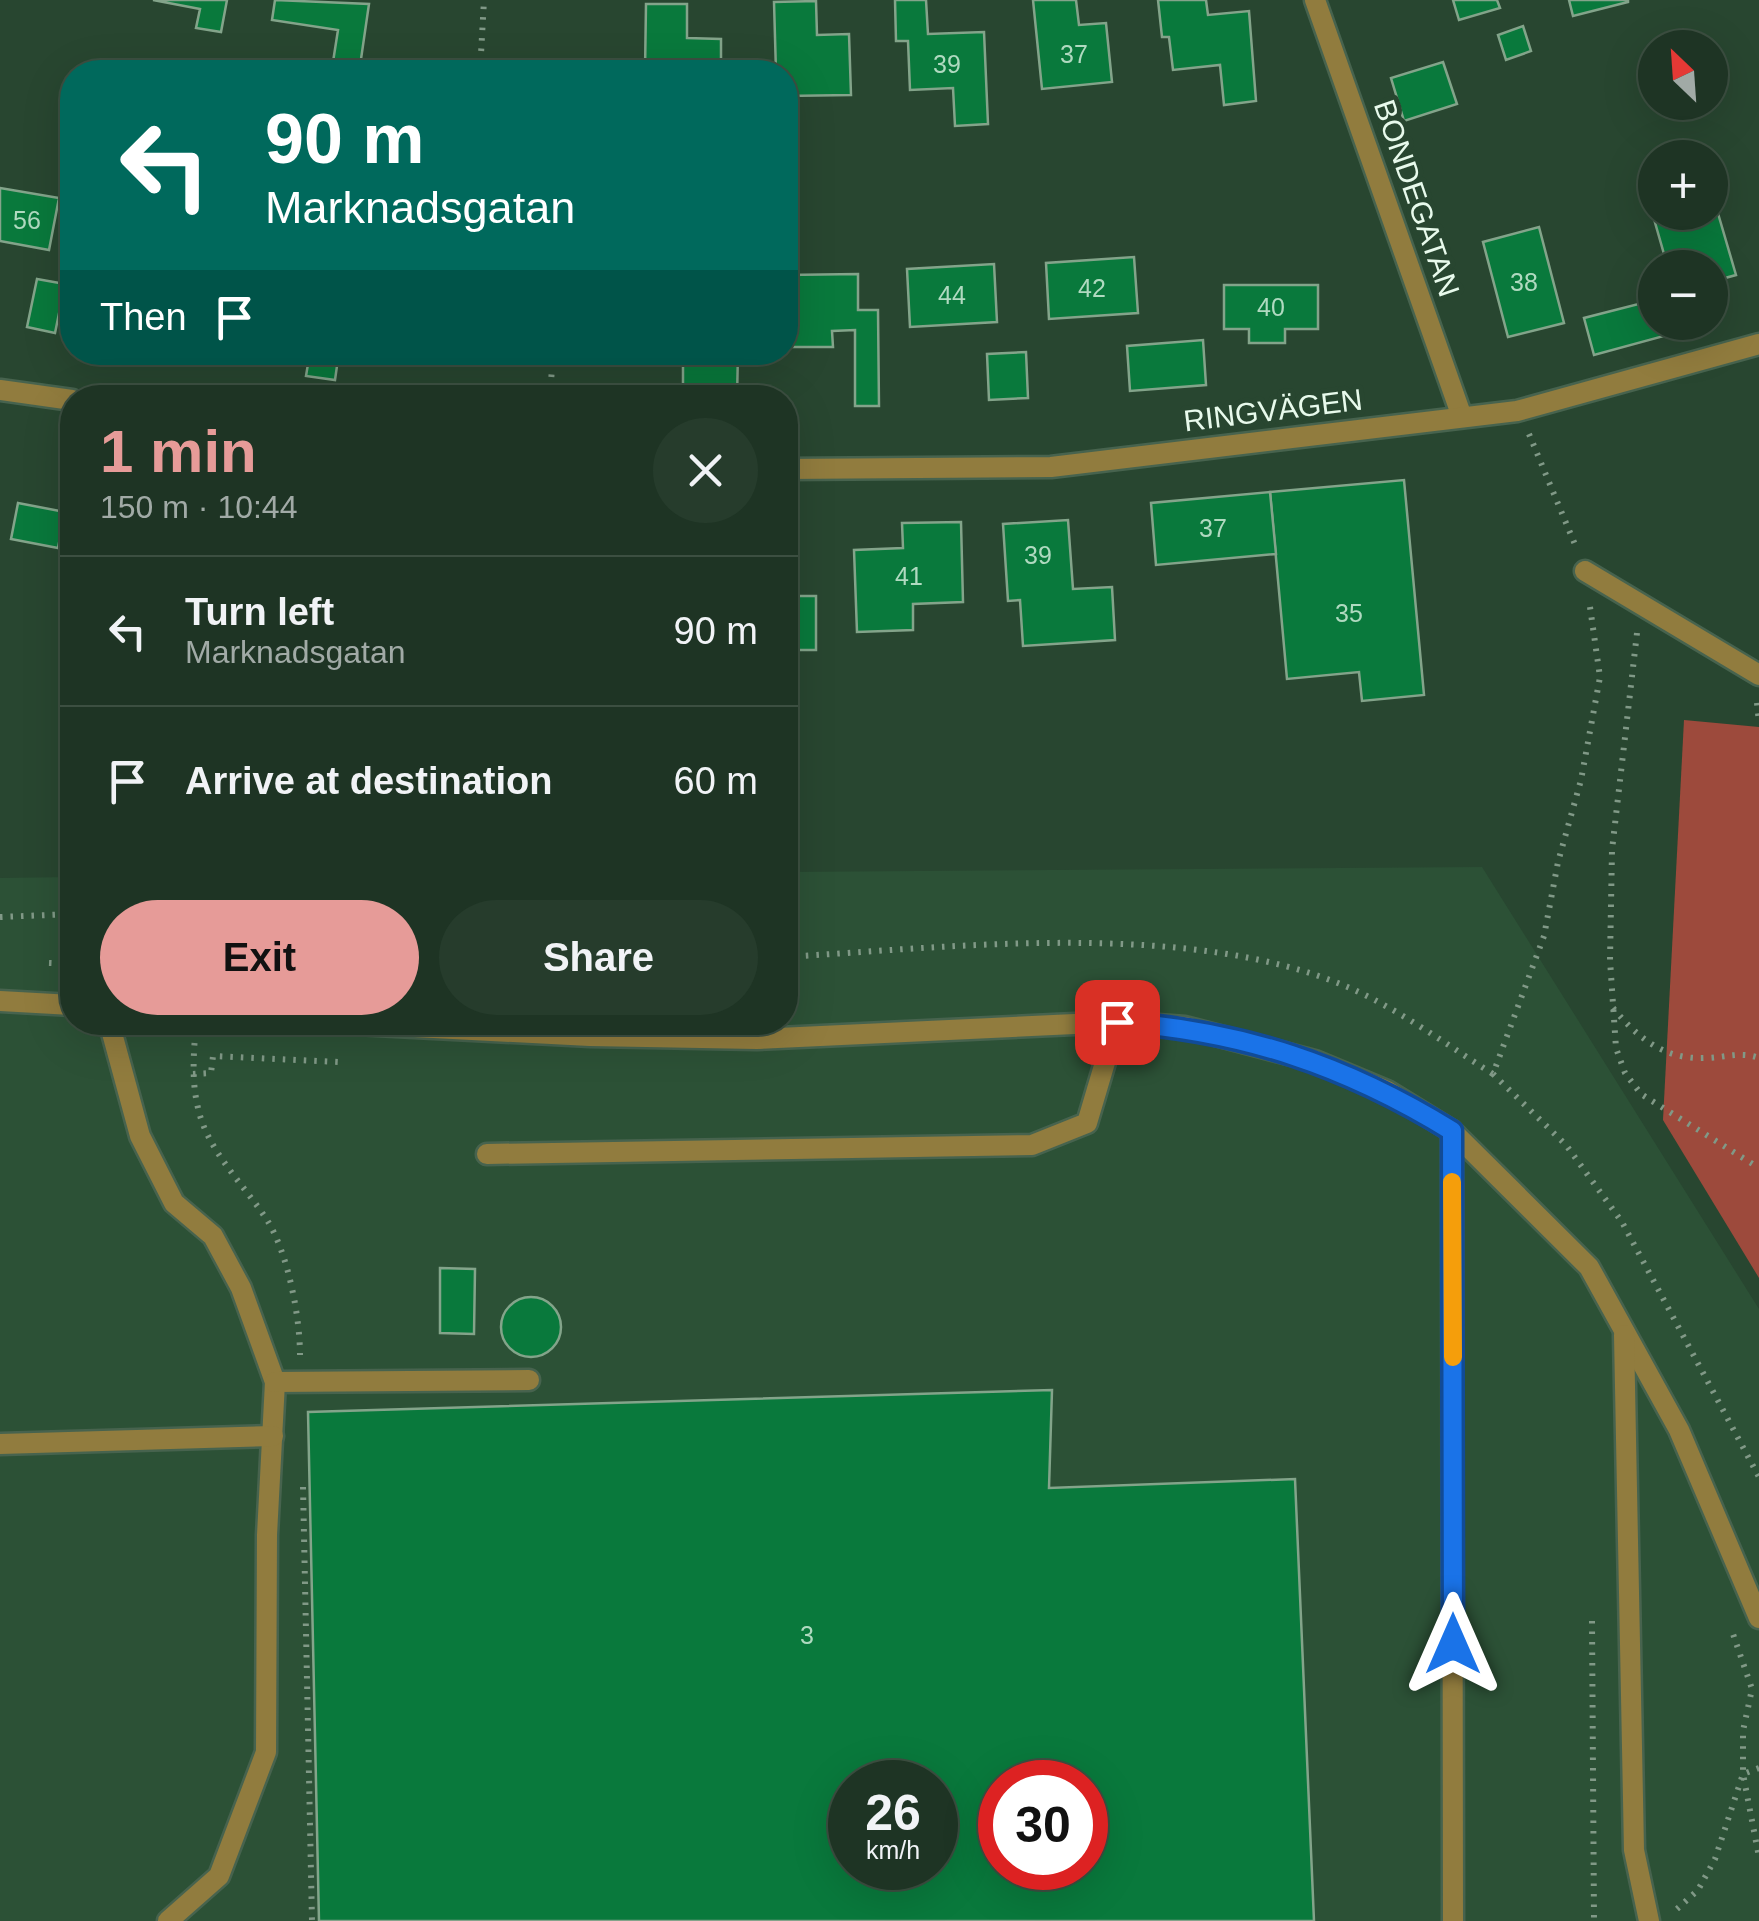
<!DOCTYPE html>
<html lang="en">
<head>
<meta charset="utf-8">
<style>
	:root { --surface:#1e3424; --page:#263c2c; --text:#f1f3f6; --muted:#a1aaa6; --line:#3c4f41; --accent:#e69b98 }
	body { margin:0; font-family:Arial,sans-serif; background:var(--page); color:var(--text); height:100vh; display:flex; flex-direction:column; font-size:38px; white-space:nowrap }
	* { box-sizing:border-box; margin:0 }
	p { font-size:32px; color:var(--muted) }
	.icon { flex:none; width:55px; height:55px; fill:none; stroke:currentColor; stroke-width:2; stroke-linecap:round; stroke-linejoin:round }
	.map { position:relative; flex:1; overflow:hidden }
	.sheet { position:absolute; left:60px; top:385px; width:738px; height:650px; display:flex; flex-direction:column; background:var(--surface); border-radius:40px; box-shadow:0 10px 40px #0002,0 0 0 2px var(--line) }
	.sheet>* { flex:none }
	.banner { position:absolute; left:60px; top:60px; width:738px; height:305px; border-radius:40px; box-shadow:0 10px 40px #0002,0 0 0 2px var(--line); background:#00695c; color:#fff; overflow:hidden }
	.needle { width:65px; rotate:335deg }
	.controls { position:absolute; left:1638px; top:30px; display:grid; gap:20px }
	.controls a { display:grid; place-items:center; width:90px; height:90px; border-radius:50%; background:var(--surface); box-shadow:0 10px 40px #0002,0 0 0 2px var(--line); font-size:50px }
	.speed { position:absolute; left:828px; top:1760px; display:flex; gap:20px; font-size:50px; font-weight:700; text-align:center }
	.speed>* { display:grid; place-content:center; width:130px; height:130px; border-radius:50%; background:var(--surface); box-shadow:0 10px 40px #0002,0 0 0 2px var(--line); line-height:1 }
	.speed small { font-size:25px; font-weight:400 }
	.speed .limit { border:15px solid #d22; background:#fff; color:#111 }
	.pin { position:absolute; display:grid; place-items:center; width:85px; height:85px; color:#fff; margin:-42px; border-radius:20px; box-shadow:0 5px 15px #0006 }
	.me { position:absolute; width:110px; margin:-55px; rotate:0deg; stroke-linejoin:round; filter:drop-shadow(0 0 8px #0008) }
	.turn { display:flex; align-items:center; gap:35px; height:210px; padding:0 40px; font-size:45px }
	.turn .icon { width:130px; height:130px; stroke-width:2.5 }
	.turn b { display:block; font-size:70px; line-height:85px }
	.then { display:flex; align-items:center; height:95px; padding:0 40px; background:#0003; gap:20px; font-size:38px }
	.round { display:grid; place-items:center; flex:none; width:105px; height:105px; border-radius:52px; background:var(--page) }
	.head { display:flex; align-items:center; justify-content:space-between; height:170px; padding:0 40px }
	h1 { font-size:60px; font-weight:700; line-height:75px; color:var(--accent) }
	.button { display:flex; gap:20px; margin-top:auto; padding:20px 40px }
	.button a { flex:1; height:115px; border-radius:60px; background:var(--accent); color:#111; font-size:40px; font-weight:700; line-height:115px; text-align:center }
	.button a+a { background:var(--page); color:var(--text) }
	ul { padding:0; list-style:none }
	li { display:flex; align-items:center; gap:30px; height:150px; padding:0 40px; border-top:2px solid var(--line) }
	li div { flex:1 }
	li b { display:block; font-size:38px }
	li em { font-style:normal }
	.map>svg:first-child { display:block }
</style>
</head>
<body>
<div class="map">
<svg width="1759" height="1921" viewBox="0 0 1759 1921">
	<rect width="100%" height="100%" fill="#284630"/>
	<path fill="#2c5136" fill-rule="evenodd" d="M1482,867L1759,1309V1921H0V878L72,877V1022H785V872ZM850,1782H935V1868H850ZM1000,1782H1085V1868H1000Z"/>
	<polygon fill="#9d4a3c" points="1684,720 1759,727 1759,1278 1663,1120"/>
	<g fill="#09793c" stroke="#83a48a" stroke-width="2.5" fill-rule="evenodd">
		<polygon points="153,0 227,0 221,32 196,28 200,9"/>
		<polygon points="275,0 369,4 360,66 333,62 338,30 272,20"/>
		<polygon points="895,0 926,0 928,34 984,32 988,124 955,126 953,88 910,90 908,41 896,41"/>
		<polygon points="1033,0 1076,0 1079,25 1106,23 1112,82 1042,89"/>
		<polygon points="1158,0 1206,0 1208,15 1249,11 1256,101 1224,105 1220,65 1173,70 1169,37 1162,37"/>
		<polygon points="1453,0 1497,0 1500,8 1459,20"/>
		<polygon points="1569,0 1628,0 1628,2 1573,16"/>
		<polygon points="816,1 817,35 849,34 851,95 785,96 785,72 776,72 774,2"/>
		<polygon points="646,4 687,4 687,38 721,39 721,72 645,72"/>
		<polygon points="1523,26 1531,51 1506,60 1498,35"/>
		<polygon points="1443,62 1457,104 1404,121 1391,78"/>
		<polygon points="1710,186 1736,275 1710,282 1710,268 1668,268 1646,191 1655,189 1655,212 1710,212"/>
		<polygon points="0,188 59,198 49,250 0,241"/>
		<polygon points="1539,227 1564,323 1508,337 1483,242"/>
		<polygon points="1134,257 1138,313 1049,319 1046,263"/>
		<polygon points="994,264 997,322 910,327 907,269"/>
		<polygon points="858,274 858,310 878,310 879,406 855,406 855,330 832,331 833,347 785,347 785,275"/>
		<polygon points="37,279 65,284 55,333 27,327"/>
		<polygon points="1224,285 1318,285 1318,329 1285,329 1285,343 1249,343 1249,329 1224,329"/>
		<polygon points="1654,300 1655,322 1660,322 1664,336 1594,355 1584,318"/>
		<polygon points="1203,340 1206,385 1130,391 1127,346"/>
		<polygon points="310,352 339,352 335,380 306,376"/>
		<polygon points="683,352 738,352 737,398 683,398"/>
		<polygon points="1026,352 1028,398 989,400 987,354"/>
		<polygon points="1404,480 1424,695 1362,701 1359,672 1287,679 1270,492"/>
		<polygon points="1270,492 1276,554 1156,565 1151,503"/>
		<polygon points="18,503 65,512 58,548 11,539"/>
		<polygon points="1068,520 1073,589 1112,587 1115,640 1023,646 1020,600 1008,601 1003,524"/>
		<polygon points="961,522 963,602 913,604 913,630 857,632 854,550 903,548 902,523"/>
		<rect x="785" y="596" width="31" height="54"/>
		<polygon points="440,1268 475,1269 474,1334 440,1333"/>
		<circle cx="531" cy="1327" r="30"/>
		<path d="M1052,1390L1049,1488L1295,1479L1314,1921H319L308,1412ZM850,1782H935V1868H850ZM1000,1782H1085V1868H1000Z"/>
	</g>
	<g fill="none" stroke-linecap="round" stroke-linejoin="round">
		<defs>
			<g id="service">
				<polyline points="109,1022 140,1136 174,1203 213,1236 241,1288 275,1382 267,1535 266,1752 219,1876 168,1921"/>
				<polyline points="487,1154 1032,1145 1087,1123 1117,1022"/>
				<polyline points="275,1382 529,1380"/>
				<polyline points="0,1444 273,1436"/>
			</g>
			<g id="minor">
				<polyline points="1315,0 1462,417"/>
				<polyline points="0,390 72,400"/>
				<polyline points="785,469 1051,467 1517,411 1759,344"/>
				<polyline points="1585,571 1759,675"/>
				<polyline points="0,1001 72,1005"/>
				<polyline points="318,1022 590,1036 757,1039 1117,1022 1185,1027 1315,1061 1387,1091 1452,1131 1589,1267 1679,1430 1759,1618"/>
				<polyline points="1452,1131 1453,1921"/>
				<polyline points="1624,1335 1634,1850 1649,1921"/>
			</g>
		</defs>
		<use href="#service" stroke="#47634e" stroke-width="25"/>
		<use href="#minor" stroke="#47634e" stroke-width="25"/>
		<g stroke="#819987" stroke-width="6" stroke-dasharray="2.5 8" stroke-linecap="butt">
			<polyline points="480,72 484,0"/>
			<polyline points="550,398 553,352"/>
			<polyline points="1529,434 1576,547"/>
			<polyline points="1590,607 1600,677 1581,780 1558,862 1544,936 1493,1074 1566,1145 1622,1222 1759,1477"/>
			<polyline points="1637,633 1612,850 1610,960 1616,1048 1625,1073 1641,1094 1759,1168"/>
			<polyline points="1757,703 1759,723"/>
			<polyline points="0,917 72,914"/>
			<path d="M785,957C956,947 1190,919 1350,988C1400,1010 1447,1045 1493,1074"/>
			<polyline points="49,963 72,964"/>
			<path d="M1613,1008C1637,1037 1664,1060 1705,1058C1724,1058 1740,1051 1759,1058"/>
			<path d="M196,1022C194,1051 191,1079 198,1108C208,1152 243,1183 267,1220C288,1253 300,1317 300,1355"/>
			<polyline points="193,1074 211,1073 213,1056 339,1062"/>
			<polyline points="303,1487 312,1921"/>
			<polyline points="1592,1621 1594,1921"/>
			<polyline points="1759,1768 1743,1774 1759,1857"/>
			<polyline points="1677,1909 1698,1890 1715,1859 1743,1774 1743,1731 1752,1689 1733,1634"/>
		</g>
		<use href="#service" stroke="#917c3e" stroke-width="20"/>
		<use href="#minor" stroke="#917c3e" stroke-width="20"/>
	</g>
	<g fill="none" stroke-linecap="round" stroke-linejoin="round">
		<defs>
			<path id="route" d="M1117,1022C1243,1031 1345,1065 1452,1131L1453,1644"/>
		</defs>
		<use href="#route" stroke="#114b97" stroke-width="25"/>
		<use href="#route" stroke="#1a73e8" stroke-width="18"/>
		<polyline stroke="#f59e0b" stroke-width="18" points="1452,1182 1453,1357"/>
	</g>
	<g text-anchor="middle" dominant-baseline="central" stroke-width="10" stroke-linejoin="round" paint-order="stroke">
		<g font-size="25" fill="#b0dac0">
			<text x="1074" y="54">37</text>
			<text x="947" y="64">39</text>
			<text x="27" y="220">56</text>
			<text x="1524" y="282">38</text>
			<text x="1092" y="288">42</text>
			<text x="952" y="295">44</text>
			<text x="1271" y="307">40</text>
			<text x="1213" y="528">37</text>
			<text x="1038" y="555">39</text>
			<text x="909" y="576">41</text>
			<text x="1349" y="613">35</text>
			<text x="807" y="1635">3</text>
		</g>
		<g font-size="30" fill="#e8faec" stroke="#284630">
			<text transform="translate(1417 198) rotate(71)">BONDEGATAN</text>
			<text transform="translate(1273 410) rotate(-7)">RINGVÄGEN</text>
		</g>
	</g>
</svg>
<div class="controls">
<a><svg class="needle" viewBox="-14 -14 28 28"><path d="M0-13l5 13h-10z" fill="#e53935"/><path d="M0 13l5-13h-10z" fill="#a1aaa6"/></svg></a>
<a>+</a>
<a>−</a>
</div>
<div class="speed"><div>26<small>km/h</small></div><div class="limit">30</div></div>
<div class="pin" style="left:1117px;top:1022px;background:#d93025"><svg class="icon" aria-label="arrive" viewBox="0 0 24 24"><path d="M6 21V4h12l-3 4 3 4H6"/></svg></div>
<svg class="me" style="left:1453px;top:1644px" viewBox="-20 -20 40 40"><path d="M0-17L14 15 0 8-14 15z" fill="#1a73e8" stroke="#fff" stroke-width="4"/></svg>
<div class="banner">
<div class="turn"><svg class="icon" aria-label="left" viewBox="0 0 24 24"><path d="M17 20v-9H6M10 6l-5 5 5 5"/></svg><div><b>90 m</b>Marknadsgatan</div></div>
<div class="then">Then<svg class="icon" aria-label="arrive" viewBox="0 0 24 24"><path d="M6 21V4h12l-3 4 3 4H6"/></svg></div>
</div>
<section class="sheet">
<div class="head"><div><h1>1 min</h1><p>150 m · 10:44</p></div><a class="round"><svg class="icon" aria-label="close" viewBox="0 0 24 24"><path d="M6 6l12 12M18 6L6 18"/></svg></a></div>
<ul>
<li><svg class="icon" aria-label="left" viewBox="0 0 24 24"><path d="M17 20v-9H6M10 6l-5 5 5 5"/></svg><div><b>Turn left</b><p>Marknadsgatan</p></div><em>90 m</em></li>
<li><svg class="icon" aria-label="arrive" viewBox="0 0 24 24"><path d="M6 21V4h12l-3 4 3 4H6"/></svg><div><b>Arrive at destination</b></div><em>60 m</em></li>
</ul>
<div class="button"><a>Exit</a><a>Share</a></div>
</section>
</div>
</body>
</html>
